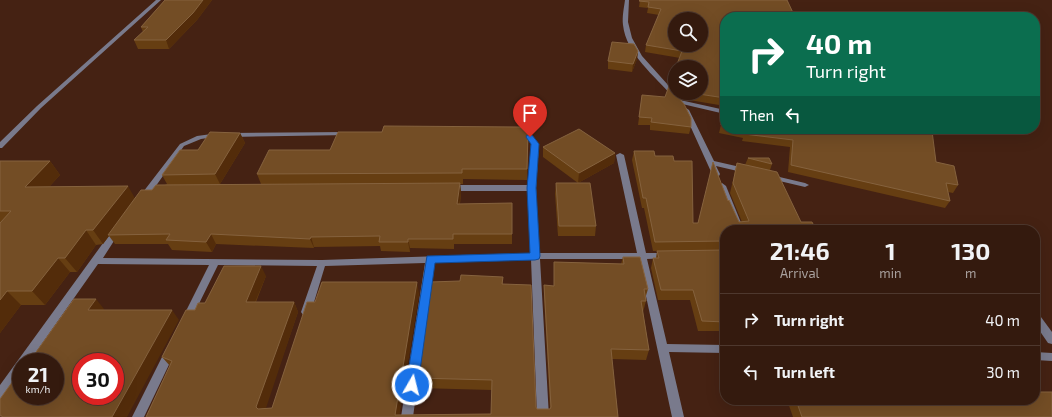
<!DOCTYPE html>
<html lang="en">
<head>
<meta charset="utf-8">
<style>
	:root { --surface:#341a0e; --page:#3f271c; --text:#f1f3f6; --muted:#a9a19e; --line:#4e382e }
	body { margin:0; font-family:"Exo 2",sans-serif; background:var(--page); color:var(--text); height:100vh; display:flex; flex-direction:column; font-size:15px; white-space:nowrap }
	* { box-sizing:border-box; margin:0 }
	p { font-size:13px; color:var(--muted) }
	.icon { flex:none; width:22px; height:22px; fill:none; stroke:currentColor; stroke-width:2; stroke-linecap:round; stroke-linejoin:round }
	.map { position:relative; flex:1; overflow:hidden }
	.panel { position:absolute; left:720px; top:225px; width:320px; height:180px; display:flex; flex-direction:column; background:var(--surface); border-radius:16px; box-shadow:0 4px 16px #0002,0 0 0 1px var(--line) }
	.panel>* { flex:none }
	.banner { position:absolute; left:720px; top:12px; width:320px; height:122px; border-radius:16px; box-shadow:0 4px 16px #0002,0 0 0 1px var(--line); background:#0b6e4f; color:#fff; overflow:hidden }
	.controls { position:absolute; left:668px; top:12px; display:grid; gap:8px }
	.controls a { display:grid; place-items:center; width:40px; height:40px; border-radius:50%; background:var(--surface); box-shadow:0 4px 16px #0002,0 0 0 1px var(--line); font-size:20px }
	.speed { position:absolute; left:12px; top:353px; display:flex; gap:8px; font-size:20px; font-weight:700; text-align:center }
	.speed>* { display:grid; place-content:center; width:52px; height:52px; border-radius:50%; background:var(--surface); box-shadow:0 4px 16px #0002,0 0 0 1px var(--line); line-height:1 }
	.speed small { font-size:10px; font-weight:400 }
	.speed .limit { border:6px solid #d22; background:#fff; color:#111 }
	.pin { position:absolute; display:grid; place-items:center; width:34px; height:34px; color:#fff; margin:-41px -17px; border-radius:50% 50% 50% 0; rotate:-45deg; box-shadow:0 0 4px #0007 }
	.pin .icon { rotate:45deg }
	.me { position:absolute; width:44px; margin:-22px; rotate:8deg; stroke-linejoin:round; filter:drop-shadow(0 0 3px #0008) }
	.turn { display:flex; align-items:center; gap:14px; height:84px; padding:0 20px; font-size:18px }
	.turn .icon { width:52px; height:52px; stroke-width:2.5 }
	.turn b { display:block; font-size:28px; line-height:34px }
	.then { display:flex; align-items:center; height:38px; padding:0 20px; background:#0003; gap:8px; font-size:15px }
	.eta { display:flex; justify-content:space-evenly; align-items:center; height:68px; text-align:center }
	.eta b { font-size:24px; font-weight:700; line-height:28px }
	ul { padding:0; list-style:none }
	li { display:flex; align-items:center; gap:12px; height:52px; padding:0 20px; border-top:1px solid var(--line) }
	li div { flex:1 }
	li b { display:block; font-size:15px }
	li em { font-style:normal }
	.map>svg:first-child { display:block }
</style>
</head>
<body>
<div class="map">
<svg width="1052" height="417" viewBox="0 0 1052 417">
	<rect width="100%" height="100%" fill="#452213"/>
	<g fill="none" stroke-linecap="round" stroke-linejoin="round">
		<g fill="#797a8c" fill-rule="evenodd">
			<polygon points="156,0 161,0 41,108 2,148 0,148 0,142 37,106"/>
			<path d="M625,0H629L628,22L632,38L642,56L677,95V97H673C655,76 626,54 623,25C622,16 624,8 625,0Z"/>
			<polygon points="680,100 725,110 725,114 678,103 678,101"/>
			<polygon points="686,108 689,110 714,161 749,169 750,171 749,173 746,173 716,166 720,174 719,176 713,176 683,110"/>
			<polygon points="518,131 532,136 539,144 536,188 539,253 637,253 616,155 620,153 624,155 646,253 666,253 669,254 670,256 669,258 647,259 667,344 725,345 725,353 669,352 684,417 672,417 638,259 540,259 549,417 537,417 531,259 434,263 413,417 401,417 425,263 325,266 311,312 309,315 306,316 303,315 301,312 317,266 218,265 190,322 187,323 184,322 182,319 209,265 98,264 29,362 21,362 21,373 4,397 0,399 0,385 114,228 117,227 121,230 103,258 322,260 531,253 528,191 451,191 447,188 451,185 528,185 531,144 528,138 516,134 515,133 516,132"/>
			<polygon points="347,132 349,133 350,134 349,135 230,137 227,135 230,133"/>
			<polygon points="219,133 221,134 222,135 221,136 201,139 184,146 146,200 140,200 139,198 140,196 180,144 197,136"/>
			<polygon points="768,175 771,175 805,183 809,185 805,187 771,179 767,177"/>
			<polygon points="722,183 726,186 744,230 736,230 718,186"/>
			<polygon points="1035,312 1038,313 1052,332 1052,344 1048,343 1035,324"/>
			<polygon points="170,348 174,349 175,352 144,417 132,417 166,349"/>
			<polygon points="1035,352 1052,353 1052,361 1035,360"/>
		</g>
	</g>
	<g fill="#663e12">
		<polygon points="165,0 212,0 197,20 169,49 138,49 134,40 143,32 141,27"/>
		<polygon points="640,0 725,17 725,106 683,99 678,93 701,93 680,58 645,52 646,45 659,15 647,13 648,8 639,7"/>
		<polygon points="638,51 637,59 632,72 608,69 608,61"/>
		<polygon points="675,70 675,90 671,85 672,78"/>
		<polygon points="642,95 691,127 689,134 650,130 650,125 638,125"/>
		<polygon points="725,108 725,129 924,129 936,162 958,185 953,193 948,192 950,201 945,208 788,172 790,147 742,141 743,138 719,133"/>
		<polygon points="240,133 245,143 220,184 261,184 257,174 330,150 528,143 527,180 463,179 463,184 460,184 461,193 460,204 512,203 512,244 454,244 454,249 410,248 410,252 381,251 380,246 314,247 314,248 216,244 212,252 172,250 168,244 115,244 109,236 103,244 96,245 77,272 70,272 45,305 21,305 0,333 0,161 50,161 60,175 49,187 135,198 167,184 162,175 198,150"/>
		<polygon points="543,147 615,153 614,163 578,183 543,157"/>
		<polygon points="634,151 655,156 693,223 698,223 713,162 728,201 739,222 742,222 730,193 737,163 745,165 748,158 772,164 770,170 801,222 725,230 725,331 698,331 690,300 658,300 651,268 653,258 656,258 657,251 653,251 644,208 642,208 632,160"/>
		<polygon points="556,183 596,226 595,236 558,236 555,194"/>
		<polygon points="623,257 648,289 645,299 646,301 643,312 649,350 646,360 612,359 618,417 146,417 170,366 162,357 195,310 205,303 266,276 256,302 294,302 298,312 265,408 272,408 315,302 419,293 399,415 491,414 492,390 418,388 416,378 460,281 503,277 503,284 536,407 537,409 550,409 544,296 544,285 554,286 554,262 621,264"/>
		<polygon points="787,400 1035,400 1052,417 793,417"/>
	</g>
	<g fill="#532c0a">
		<polygon points="203,0 212,0 197,20 169,49 166,40"/>
		<polygon points="638,51 637,59 632,72 633,64"/>
		<polygon points="240,133 245,143 220,184 215,174"/>
		<polygon points="615,153 614,163 578,183 579,173"/>
		<polygon points="50,161 60,175 36,201 25,187"/>
		<polygon points="460,183 461,193 458,213 457,204"/>
		<polygon points="128,186 136,200 108,235 109,236 103,244 93,230"/>
		<polygon points="86,230 96,245 77,272 65,258"/>
		<polygon points="211,234 216,244 212,252 206,242"/>
		<polygon points="311,237 314,247 314,248 310,239"/>
		<polygon points="408,239 410,248 410,252 408,242"/>
		<polygon points="58,258 70,272 45,305 32,291"/>
		<polygon points="261,266 266,276 251,312 246,302"/>
		<polygon points="417,282 419,293 399,417 395,415"/>
		<polygon points="7,291 21,305 0,333 0,300"/>
		<polygon points="96,299 104,309 97,320 88,310"/>
		<polygon points="294,302 298,312 263,417 256,407"/>
		<polygon points="172,310 179,320 127,417 112,417"/>
	</g>
	<g fill="#734d25" stroke="#85623e" fill-rule="evenodd">
		<polygon points="165,0 203,0 193,13 166,40 134,40 148,27 141,27"/>
		<path d="M640,0H787L795,17H725V98L692,93H701V67H676L682,51L646,45L661,9L648,7L649,2L639,1ZM675,19H701V45H675Z"/>
		<polygon points="612,42 634,44 638,51 633,64 608,61"/>
		<polygon points="675,70 675,81 672,78"/>
		<polygon points="669,86 684,104 691,118 691,127 651,122 652,118 639,117 642,95 665,97"/>
		<polygon points="725,108 725,126 721,125"/>
		<polygon points="384,126 521,127 528,133 527,169 462,169 462,173 257,174 269,150 330,150 338,132 382,132"/>
		<polygon points="579,129 615,153 579,173 543,147"/>
		<polygon points="737,129 924,129 932,131 936,162 954,166 958,185 946,183 950,201 791,165 793,140 744,134 745,131"/>
		<polygon points="210,132 240,133 215,174 162,175 180,150 198,150"/>
		<polygon points="634,151 654,151 655,156 673,156 674,161 692,161 693,223 698,223 713,162 728,201 729,200 739,222 749,221 733,183 737,163 777,172 801,222 812,222 816,230 725,230 725,241 655,242 646,198 643,198"/>
		<polygon points="748,158 769,158 772,164"/>
		<polygon points="0,161 50,161 25,187 128,186 93,230 86,230 65,258 58,258 32,291 7,291 0,300 0,223 11,211 0,211"/>
		<polygon points="460,183 457,204 512,203 512,234 453,234 453,239 408,239 408,242 379,242 380,236 311,237 310,239 211,234 206,242 166,240 170,234 108,235 141,190 152,190 156,185"/>
		<polygon points="556,183 590,183 596,226 559,226"/>
		<polygon points="725,250 725,322 702,321 693,290 661,290 653,258 659,258 657,251"/>
		<polygon points="623,257 640,257 648,289 644,289 646,301 641,301 649,350 611,349 618,417 146,417 172,361 162,357 186,310 195,310 198,303 205,303 224,266 261,266 246,302 294,302 256,407 258,409 272,408 307,302 315,302 322,282 417,282 395,415 491,414 492,380 416,378 430,282 460,281 461,275 503,277 502,284 531,285 536,407 537,409 550,409 551,407 544,285 554,286 554,262 624,264"/>
		<path d="M74,299H96L88,310H172L112,417H2V416H0V399L18,374H20L21,373V396H55V362H29ZM81,362H115V396H81Z"/>
		<polygon points="1035,392 1052,392 1052,417 802,417 796,400 1035,400"/>
	</g>
	<polygon fill="#1a73e8" stroke="#114b97" points="527,135 532,135 539,144 536,188 540,256 539,259 535,260 435,263 418,385 416,389 412,391 407,389 406,385 427,256 530,253 527,188 531,144 526,137"/>
</svg>
<div class="controls">
<a><svg class="icon" aria-label="search" viewBox="0 0 24 24"><circle cx="10" cy="10" r="6"/><path d="M15 15l6 6"/></svg></a>
<a><svg class="icon" aria-label="layers" viewBox="0 0 24 24"><path d="M12 4l9 5-9 5-9-5zM3 14l9 5 9-5"/></svg></a>
</div>
<div class="speed"><div>21<small>km/h</small></div><div class="limit">30</div></div>
<div class="pin" style="left:530px;top:137px;background:#d93025"><svg class="icon" aria-label="arrive" viewBox="0 0 24 24"><path d="M6 21V4h12l-3 4 3 4H6"/></svg></div>
<svg class="me" style="left:412px;top:385px" viewBox="-20 -20 40 40"><circle r="17" fill="#1a73e8" stroke="#fff" stroke-width="3"/><path d="M0-11L8 9 0 5-8 9z" fill="#fff"/></svg>
<div class="banner">
<div class="turn"><svg class="icon" aria-label="right" viewBox="0 0 24 24"><path d="M7 20v-9h11M14 6l5 5-5 5"/></svg><div><b>40 m</b>Turn right</div></div>
<div class="then">Then<svg class="icon" aria-label="left" viewBox="0 0 24 24"><path d="M17 20v-9H6M10 6l-5 5 5 5"/></svg></div>
</div>
<section class="panel">
<div class="eta">
<div><b>21:46</b><p>Arrival</p></div>
<div><b>1</b><p>min</p></div>
<div><b>130</b><p>m</p></div>
</div>
<ul>
<li><svg class="icon" aria-label="right" viewBox="0 0 24 24"><path d="M7 20v-9h11M14 6l5 5-5 5"/></svg><div><b>Turn right</b></div><em>40 m</em></li>
<li><svg class="icon" aria-label="left" viewBox="0 0 24 24"><path d="M17 20v-9H6M10 6l-5 5 5 5"/></svg><div><b>Turn left</b></div><em>30 m</em></li>
</ul>
</section>
</div>
</body>
</html>
